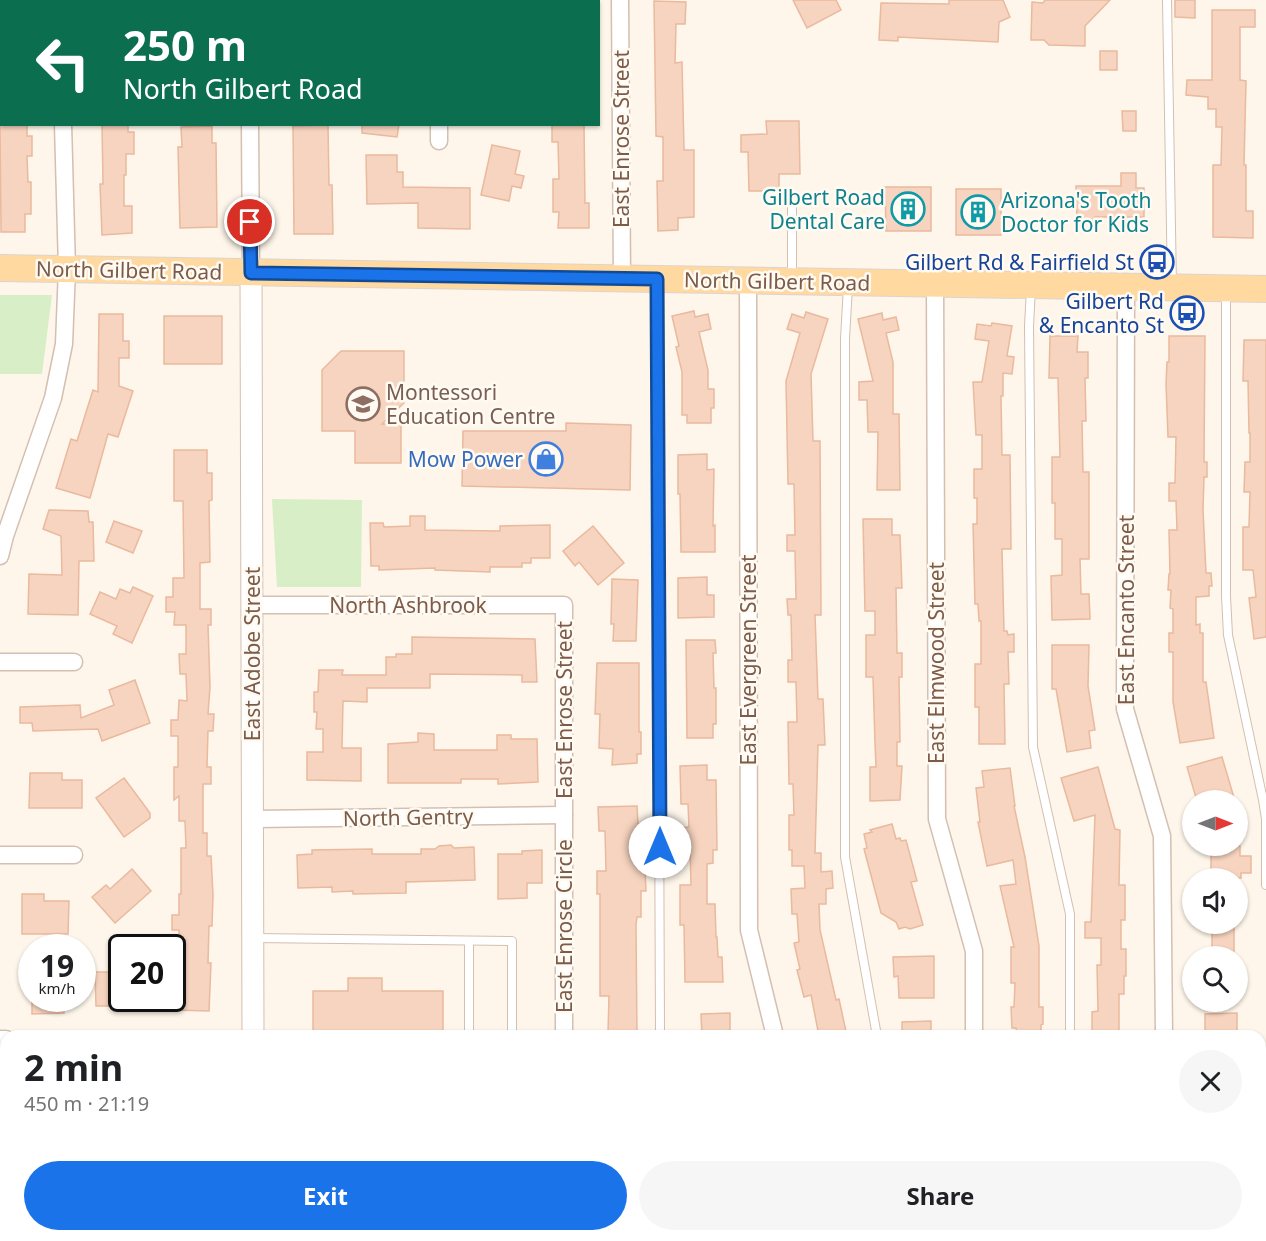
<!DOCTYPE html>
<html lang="en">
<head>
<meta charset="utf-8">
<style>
	:root { --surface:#fff; --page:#f6f6f6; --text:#202124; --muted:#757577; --accent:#1a73e8 }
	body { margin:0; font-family:"Noto Sans",sans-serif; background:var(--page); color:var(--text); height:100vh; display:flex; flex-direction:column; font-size:22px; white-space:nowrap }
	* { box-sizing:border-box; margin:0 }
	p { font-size:20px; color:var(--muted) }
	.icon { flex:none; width:33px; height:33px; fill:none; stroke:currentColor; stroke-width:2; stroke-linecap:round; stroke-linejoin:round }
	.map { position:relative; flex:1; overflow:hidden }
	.panel { position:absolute; left:0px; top:1030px; width:1266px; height:212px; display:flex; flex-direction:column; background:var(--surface); border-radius:18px 18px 0 0; box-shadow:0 2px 4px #0004 }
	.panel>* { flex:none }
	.hud { position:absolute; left:0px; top:0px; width:600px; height:126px; box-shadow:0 2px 4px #0004; background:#0b6e4f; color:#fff; overflow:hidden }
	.needle { width:39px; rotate:90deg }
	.buttons { position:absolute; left:1182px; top:790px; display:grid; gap:12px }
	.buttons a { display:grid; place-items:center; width:66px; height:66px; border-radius:50%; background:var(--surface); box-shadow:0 2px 4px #0004; font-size:30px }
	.speed { position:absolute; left:18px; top:934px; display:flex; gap:12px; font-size:30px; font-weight:700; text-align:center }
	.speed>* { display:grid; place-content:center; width:78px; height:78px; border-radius:50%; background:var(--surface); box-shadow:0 2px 4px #0004; line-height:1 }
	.speed small { font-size:15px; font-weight:400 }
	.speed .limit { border:3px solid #111; border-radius:9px; background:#fff; color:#111 }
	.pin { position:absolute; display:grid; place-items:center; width:51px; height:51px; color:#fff; margin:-26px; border:3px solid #fff; border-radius:50%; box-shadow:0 2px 6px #0007 }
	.me { position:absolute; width:66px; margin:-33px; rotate:0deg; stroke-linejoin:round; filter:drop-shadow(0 0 4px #0008) }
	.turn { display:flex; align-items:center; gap:21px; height:126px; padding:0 24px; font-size:27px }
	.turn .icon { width:78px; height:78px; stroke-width:2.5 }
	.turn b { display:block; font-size:42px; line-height:51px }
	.round { display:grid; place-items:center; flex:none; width:63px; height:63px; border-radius:32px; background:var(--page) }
	.head { display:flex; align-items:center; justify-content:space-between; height:102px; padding:0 24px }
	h1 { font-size:36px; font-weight:700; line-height:45px }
	.action { display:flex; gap:12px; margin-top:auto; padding:12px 24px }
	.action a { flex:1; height:69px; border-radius:36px; background:var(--accent); color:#fff; font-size:24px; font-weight:700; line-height:69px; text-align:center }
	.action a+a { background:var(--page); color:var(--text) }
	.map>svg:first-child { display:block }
</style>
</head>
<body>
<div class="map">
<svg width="1266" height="1241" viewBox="0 0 1266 1241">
	<rect width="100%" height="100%" fill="#fef6ea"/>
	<g fill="#d7eec6">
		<polygon points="0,295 52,295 42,374 0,374"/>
		<polygon points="272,499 362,500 361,587 277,587"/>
	</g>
	<g fill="#f6d4bf" stroke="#eab99e" stroke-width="1.5">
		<polygon points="793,0 836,0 841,10 807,28"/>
		<polygon points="949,0 1003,0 1010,17 999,22 998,42 898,37 898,41 879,40 881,3 949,4"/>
		<polygon points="1045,0 1110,0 1085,26 1085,46 1049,45 1044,40 1031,40 1032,2 1043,3"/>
		<polygon points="1175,0 1195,0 1195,18 1175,17"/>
		<polygon points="654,1 686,2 685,24 676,24 675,63 682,62 684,150 694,150 694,217 678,218 678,230 658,231 657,181 663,181 663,137 656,136"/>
		<polygon points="1212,10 1255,10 1255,27 1240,27 1240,80 1246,81 1244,165 1246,165 1246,211 1253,211 1253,238 1213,237 1213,165 1221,165 1222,127 1216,127 1216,109 1208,109 1208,97 1186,95 1187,80 1212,80"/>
		<rect x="1100" y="51" width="17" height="19"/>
		<polygon points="1122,111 1136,111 1136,131 1123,131"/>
		<polygon points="766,121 799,121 800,174 779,174 779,191 749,191 748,152 741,152 741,135 767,134"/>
		<polygon points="0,124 27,124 27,136 32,136 32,156 27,156 28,182 31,182 31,214 25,214 25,232 1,232"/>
		<polygon points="102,124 128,124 128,132 134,132 134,154 126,154 126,175 124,175 124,206 132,206 132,233 102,235 100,184 103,184"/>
		<polygon points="362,124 399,124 397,137 362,133"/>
		<polygon points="552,124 584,124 585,203 589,203 589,228 558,228 559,212 553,212 553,179 559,179 558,142 552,142"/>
		<polygon points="328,125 329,185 332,185 333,234 294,234 293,126"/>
		<polygon points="212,126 212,143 216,143 217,227 180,228 178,147 182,147 181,127"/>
		<polygon points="492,145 520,151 515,174 524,176 521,188 512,186 509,201 481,195"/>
		<polygon points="366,155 397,155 397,172 403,172 403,187 470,188 470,229 418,228 418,203 367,204"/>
		<polygon points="1121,173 1136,173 1136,188 1144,188 1144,217 1095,217 1095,219 1077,220 1076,186 1121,186"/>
		<polygon points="885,187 931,187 931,231 886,231"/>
		<rect x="956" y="189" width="45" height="46"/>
		<polygon points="694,311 695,317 708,314 711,329 699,332 708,370 708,389 714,389 714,408 711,408 711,423 687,423 687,415 682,415 682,372 676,347 679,346 672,316"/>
		<polygon points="806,312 828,319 811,374 813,441 820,441 821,615 815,615 818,699 823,699 825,745 818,745 815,853 821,853 821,872 832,871 833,888 826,889 826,904 819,904 820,930 836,1000 839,999 847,1036 819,1036 811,995 804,997 797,970 800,969 794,943 799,942 797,914 792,914 791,889 805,888 804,866 792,866 792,850 789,850 789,815 794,815 793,784 789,784 788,722 797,722 796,682 788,682 788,660 792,660 791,615 788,615 787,599 796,599 795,551 787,551 787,535 795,535 794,484 788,484 786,381 800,333 787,329 792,314 804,318"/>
		<polygon points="882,313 883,320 896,317 899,330 886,333 893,362 893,414 899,414 900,490 877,490 878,432 868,432 867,400 859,400 859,382 873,381 858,319"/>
		<polygon points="99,314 123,314 123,341 129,341 129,358 119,358 119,386 133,391 118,437 108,434 90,498 56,488 71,439 77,441 93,390 98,392"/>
		<rect x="164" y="316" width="58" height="48"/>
		<polygon points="992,323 1012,326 1007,356 1014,357 1012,374 1003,373 1003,396 1001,396 1002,455 1010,455 1011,549 1002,549 1004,631 1007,631 1008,635 1014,634 1014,652 1008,652 1009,684 1004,684 1005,744 979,744 979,707 975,707 975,664 981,664 981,621 979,621 978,604 975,604 973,524 977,524 977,498 974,498 974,469 982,469 982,435 976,435 973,382 982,382 989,341 975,339 977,324 991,326"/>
		<polygon points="1050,336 1078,336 1077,352 1088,352 1088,378 1085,378 1086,421 1082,421 1083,472 1089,472 1089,559 1080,559 1081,594 1089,594 1090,619 1052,620 1051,576 1062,575 1062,539 1055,539 1055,503 1052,503 1052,457 1060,457 1058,378 1049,378"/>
		<polygon points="1169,336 1205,336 1204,462 1207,462 1207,477 1204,477 1203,510 1206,573 1211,573 1212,586 1209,586 1209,596 1196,597 1196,625 1200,624 1200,633 1203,633 1203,682 1206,682 1214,738 1180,743 1173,702 1173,652 1169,652 1169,633 1173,633 1173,609 1170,608 1171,590 1168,590 1169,574 1170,574 1169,530 1177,530 1176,501 1169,501 1169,483 1175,483 1176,437 1168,437 1166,384 1167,362 1169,362"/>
		<polygon points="1244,340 1266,340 1266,637 1254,639 1249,598 1256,597 1253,570 1243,570 1243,527 1249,527 1250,492 1244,492 1245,462 1250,462 1250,433 1249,433 1248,381 1243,381"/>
		<polygon points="341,351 404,351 404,403 382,424 401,424 401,463 355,463 355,431 322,431 322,370"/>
		<polygon points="566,423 631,425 630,490 462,486 463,431 566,431"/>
		<polygon points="174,450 207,450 207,473 212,473 212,500 209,501 210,562 200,563 200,609 211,609 211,625 208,625 210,687 208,714 214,714 213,731 208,731 207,767 211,767 211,784 203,784 203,833 207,833 207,856 211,856 213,895 212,926 209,926 208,963 211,963 209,1011 172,1010 173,971 182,971 183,946 179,946 179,930 172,930 172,915 179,915 179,894 181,894 181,848 186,848 185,821 179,821 179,796 174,800 174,767 178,767 178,736 171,736 171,720 178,720 179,700 187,701 186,674 180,674 179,654 186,654 186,625 174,625 175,612 166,612 166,597 173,597 173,578 184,578 183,501 174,501"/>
		<polygon points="707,454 707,470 714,469 713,526 715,525 715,552 681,552 680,494 678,494 678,455"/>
		<polygon points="49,510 88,511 89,522 93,522 94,561 79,561 78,615 28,614 29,574 62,575 61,536 43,529"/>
		<polygon points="410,516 425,516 425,530 500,531 500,526 550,525 550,558 531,558 531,563 522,563 522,567 490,567 490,572 435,570 435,568 379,570 379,566 371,566 370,523 383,523 384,527 410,526"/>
		<polygon points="863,519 892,519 892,535 900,535 902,588 896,588 897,653 902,653 902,677 899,677 900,742 897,742 897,766 902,766 900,800 870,801 870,767 876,767 875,743 873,677 866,677 866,635 875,635 875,611 865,611"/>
		<polygon points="114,521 142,531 133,553 106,542"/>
		<polygon points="593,526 624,563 598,585 579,562 575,566 563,551"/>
		<polygon points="707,577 707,595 714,595 714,617 678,618 678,578"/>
		<polygon points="612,579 638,580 636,641 613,641 614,624 611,624"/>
		<polygon points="133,587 153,596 132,643 113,634 117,626 90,614 100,592 116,599 120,589 130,593"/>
		<polygon points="412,637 535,639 537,682 522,682 522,675 430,674 430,688 367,688 367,702 343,701 342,748 361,748 361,781 307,780 307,752 323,752 323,729 316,729 317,712 314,712 314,692 318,692 319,670 343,670 342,675 386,675 386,657 396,657 396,654 412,654"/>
		<polygon points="686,640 715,640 716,653 713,653 714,688 716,688 716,724 713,724 713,738 687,738"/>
		<polygon points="1052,645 1089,645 1088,686 1095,730 1089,731 1091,748 1067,752 1056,689 1052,689"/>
		<polygon points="597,663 639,663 639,732 641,732 641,754 637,754 637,763 612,765 613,749 599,748 600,714 595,714"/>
		<polygon points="135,680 150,723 102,741 98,729 33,731 32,723 20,723 20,707 80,705 81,718 114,705 109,690"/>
		<polygon points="418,733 434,734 434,750 497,750 497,735 511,735 511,739 537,739 538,782 498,784 498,779 461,779 461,783 388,783 388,744 418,742"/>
		<polygon points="1222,757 1235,801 1197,801 1187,767"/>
		<polygon points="707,765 707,780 716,780 717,850 713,850 713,863 707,864 707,904 715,904 716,937 717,937 718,957 722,957 723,982 685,982 684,925 680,925 680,885 691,885 690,848 683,849 682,828 689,827 688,804 681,804 680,766"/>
		<polygon points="1098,767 1115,829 1120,830 1119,885 1125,885 1125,920 1121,920 1121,949 1126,949 1126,976 1124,976 1124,994 1119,994 1119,1036 1092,1036 1092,1012 1098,1011 1097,965 1101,965 1101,938 1085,938 1085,922 1091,922 1095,815 1074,821 1061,778"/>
		<polygon points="1010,768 1015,806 1014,806 1025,857 1039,946 1039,1007 1043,1007 1043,1024 1041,1025 1041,1036 1017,1036 1016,1028 1012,1028 1011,1007 1014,1007 1015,983 1011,983 1011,947 1014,947 1000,886 1016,884 1013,860 987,866 978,822 980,822 976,788 984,787 982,771"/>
		<polygon points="30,773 62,773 62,780 82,780 82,808 29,808"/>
		<polygon points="124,778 150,813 150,818 124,837 96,798"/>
		<polygon points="637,806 638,824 643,824 646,891 641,891 641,917 637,917 636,925 637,1036 615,1036 615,1033 608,1033 609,996 600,996 600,894 597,894 597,871 606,871 605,831 599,831 598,807"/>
		<polygon points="892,824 896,839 900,838 901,841 906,840 917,881 911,882 923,925 910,929 905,927 899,929 896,922 881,913 864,849 867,848 864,834 872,832 870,830"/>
		<polygon points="451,845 454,848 474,847 475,880 406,882 406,893 353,894 353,891 332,892 332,887 298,888 297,855 312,854 312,850 372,849 372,854 421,854 421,849 435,849 439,846"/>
		<polygon points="1211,846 1240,846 1240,856 1251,856 1251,873 1241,873 1241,878 1211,878"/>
		<polygon points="542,850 542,883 527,883 527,898 498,899 498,854 522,854 522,851"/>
		<polygon points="132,869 151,891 115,923 92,897 106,885 110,889"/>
		<polygon points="22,894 44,894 44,901 69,901 68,934 22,934"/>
		<rect x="1212" y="924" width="22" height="33"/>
		<polygon points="934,956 934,998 899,998 898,976 894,977 893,957"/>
		<polygon points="95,972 122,972 122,1006 96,1006"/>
		<polygon points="348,978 382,978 382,991 443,991 443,1036 313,1036 313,991 348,991"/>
		<polygon points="32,999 64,999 64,1013 32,1014"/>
		<polygon points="730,1013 730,1036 702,1036 701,1014"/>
		<polygon points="1237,1013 1237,1036 1205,1036 1205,1014"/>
		<polygon points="931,1021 931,1036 902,1036 902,1022"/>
	</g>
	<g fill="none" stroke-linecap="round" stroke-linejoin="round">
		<defs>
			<g id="service">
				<polyline points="1167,0 1172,285"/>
				<polyline points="792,278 792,205"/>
				<polyline points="657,281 660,1036"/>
				<polyline points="848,286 845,339 845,857 877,1036"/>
				<polyline points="1031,288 1029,326 1033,747 1070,914 1070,1036"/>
				<polyline points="1226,292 1226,596 1228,635 1263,800 1266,819 1266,885"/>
				<polyline points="253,938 512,941 512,1036"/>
				<polyline points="469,941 469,1036"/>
				<polyline points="693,1236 693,1241"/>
				<polyline points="881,1236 881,1241"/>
				<polyline points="1071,1236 1071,1241"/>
			</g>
			<g id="minor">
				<polyline points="61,0 61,2"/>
				<polyline points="249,0 249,2"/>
				<polyline points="438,0 438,2"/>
				<polyline points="620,0 622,279"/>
				<polyline points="250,124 251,272"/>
				<polyline points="439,124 439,141"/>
				<polyline points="748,281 749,930 775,1036"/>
				<polyline points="935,284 937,819 974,951 974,1036"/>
				<polyline points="1126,287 1125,709 1162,836 1164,1036"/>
				<polyline points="0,556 5,536 53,398 64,344 67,269 63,124"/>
				<polyline points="252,605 564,605 564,1036"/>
				<polyline points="0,662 74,662"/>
				<polyline points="252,819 564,815"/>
				<polyline points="0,855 74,855"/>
				<polyline points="0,1039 6,1039"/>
				<polyline points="1260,1166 1266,1166"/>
				<polyline points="20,1236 24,1241"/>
				<polyline points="386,1236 410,1241"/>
				<polyline points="784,1236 784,1241"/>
				<polyline points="976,1236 976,1241"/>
				<polyline points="1165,1236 1165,1241"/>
				<polyline points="41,1241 49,1236"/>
			</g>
			<g id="tertiary">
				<polyline points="251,272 253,1036"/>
				<polyline points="253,1236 253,1241"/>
			</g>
			<polyline id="primary" points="0,268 1266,289"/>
		</defs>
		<use href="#service" stroke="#d4bfb1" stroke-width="10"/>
		<use href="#minor" stroke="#d4bfb1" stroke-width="19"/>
		<use href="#tertiary" stroke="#d4bfb1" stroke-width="23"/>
		<use href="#primary" stroke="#ddd4d0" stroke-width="28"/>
		<use href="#service" stroke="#fff" stroke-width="8"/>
		<use href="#minor" stroke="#fff" stroke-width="16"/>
		<use href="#tertiary" stroke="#fff" stroke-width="21"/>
		<use href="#primary" stroke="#ffd9a0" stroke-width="26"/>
	</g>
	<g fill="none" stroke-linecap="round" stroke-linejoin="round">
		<defs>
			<polyline id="route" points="250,222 251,273 657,279 660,847"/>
		</defs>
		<use href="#route" stroke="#114b97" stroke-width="15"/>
		<use href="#route" stroke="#1a73e8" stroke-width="10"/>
	</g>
	<defs>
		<symbol id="building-ring" viewBox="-11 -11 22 22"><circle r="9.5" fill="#fffaf2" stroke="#0f9aa8" stroke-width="1.5"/><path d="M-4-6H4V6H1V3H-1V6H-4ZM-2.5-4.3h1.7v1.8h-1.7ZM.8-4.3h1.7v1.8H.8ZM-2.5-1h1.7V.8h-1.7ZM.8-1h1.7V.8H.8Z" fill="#0f9aa8"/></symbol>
		<symbol id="bus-ring" viewBox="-11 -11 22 22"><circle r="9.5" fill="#fffaf2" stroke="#1a4fb4" stroke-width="1.5"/><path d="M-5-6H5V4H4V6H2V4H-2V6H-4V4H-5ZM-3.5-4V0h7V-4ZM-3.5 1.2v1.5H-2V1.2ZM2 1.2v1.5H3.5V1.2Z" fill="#1a4fb4"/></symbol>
		<symbol id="school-ring" viewBox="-11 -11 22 22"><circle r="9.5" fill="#fffaf2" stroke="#8d6e63" stroke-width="1.5"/><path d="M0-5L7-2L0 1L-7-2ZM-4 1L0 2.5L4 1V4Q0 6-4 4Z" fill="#8d6e63"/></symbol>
		<symbol id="shop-ring" viewBox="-11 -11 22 22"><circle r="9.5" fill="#fffaf2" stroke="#3f7fe0" stroke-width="1.5"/><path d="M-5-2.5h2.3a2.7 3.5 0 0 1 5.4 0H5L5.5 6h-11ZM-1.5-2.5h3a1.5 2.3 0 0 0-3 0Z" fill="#3f7fe0"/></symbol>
	</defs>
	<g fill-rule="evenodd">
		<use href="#building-ring" x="889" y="190" width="38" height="38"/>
		<use href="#building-ring" x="959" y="193" width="38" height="38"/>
		<use href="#bus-ring" x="1138" y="243" width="38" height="38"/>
		<use href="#bus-ring" x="1168" y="294" width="38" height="38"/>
		<use href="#school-ring" x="344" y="385" width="38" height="38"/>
		<use href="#shop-ring" x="527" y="440" width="38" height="38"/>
	</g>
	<g text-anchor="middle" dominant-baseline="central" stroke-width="5" stroke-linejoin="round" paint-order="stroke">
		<g font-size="21" fill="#7c5b4a" stroke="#fffaf2">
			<text transform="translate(621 139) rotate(-90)">East Enrose Street</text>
			<text transform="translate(129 270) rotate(1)">North Gilbert Road</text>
			<text transform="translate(777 281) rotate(1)">North Gilbert Road</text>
			<text x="408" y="605">North Ashbrook</text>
			<text transform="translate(1126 610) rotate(-90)">East Encanto Street</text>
			<text transform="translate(252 654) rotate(-90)">East Adobe Street</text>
			<text transform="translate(748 660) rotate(-90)">East Evergreen Street</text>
			<text transform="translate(936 663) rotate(-90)">East Elmwood Street</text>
			<text transform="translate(564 710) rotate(-90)">East Enrose Street</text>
			<text transform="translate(408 817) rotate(-1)">North Gentry</text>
			<text transform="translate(564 926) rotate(-90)">East Enrose Circle</text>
		</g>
		<g font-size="21" fill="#0d838f" stroke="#fffaf2" text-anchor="end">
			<text x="885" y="197">Gilbert Road<tspan x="885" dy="24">Dental Care</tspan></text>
			<text x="1001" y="200" text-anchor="start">Arizona's Tooth<tspan x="1001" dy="24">Doctor for Kids</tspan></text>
		</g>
		<g font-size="21" fill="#164399" stroke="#fffaf2" text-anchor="end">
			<text x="1134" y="262">Gilbert Rd &amp; Fairfield St</text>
			<text x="1164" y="301">Gilbert Rd<tspan x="1164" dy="24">&amp; Encanto St</tspan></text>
		</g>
		<g font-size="21" fill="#785e54" stroke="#fffaf2" text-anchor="start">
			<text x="386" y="392">Montessori<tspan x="386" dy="24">Education Centre</tspan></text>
		</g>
		<g font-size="21" fill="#366cbe" stroke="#fffaf2" text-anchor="end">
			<text x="523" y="459">Mow Power</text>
		</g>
	</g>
</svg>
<div class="buttons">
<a><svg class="needle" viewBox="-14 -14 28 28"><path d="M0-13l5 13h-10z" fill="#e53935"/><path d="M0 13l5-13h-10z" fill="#757577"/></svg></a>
<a><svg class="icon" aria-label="sound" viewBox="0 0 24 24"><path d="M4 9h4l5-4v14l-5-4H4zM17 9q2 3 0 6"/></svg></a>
<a><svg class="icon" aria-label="search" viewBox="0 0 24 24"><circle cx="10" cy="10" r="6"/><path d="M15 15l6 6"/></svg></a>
</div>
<div class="speed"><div>19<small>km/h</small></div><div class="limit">20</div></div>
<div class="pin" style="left:250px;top:222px;background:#d93025"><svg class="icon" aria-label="arrive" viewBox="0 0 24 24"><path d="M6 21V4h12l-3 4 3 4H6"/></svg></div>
<svg class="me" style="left:660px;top:847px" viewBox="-20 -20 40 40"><circle r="19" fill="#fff"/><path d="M0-13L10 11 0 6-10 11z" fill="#1a73e8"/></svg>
<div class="hud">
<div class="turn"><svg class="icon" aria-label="left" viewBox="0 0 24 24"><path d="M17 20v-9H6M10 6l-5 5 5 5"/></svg><div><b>250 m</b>North Gilbert Road</div></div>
</div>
<section class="panel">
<div class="head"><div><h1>2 min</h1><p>450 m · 21:19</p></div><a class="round"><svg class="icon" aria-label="close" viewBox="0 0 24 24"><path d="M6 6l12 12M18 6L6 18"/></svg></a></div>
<div class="action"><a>Exit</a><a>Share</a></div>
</section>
</div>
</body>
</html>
